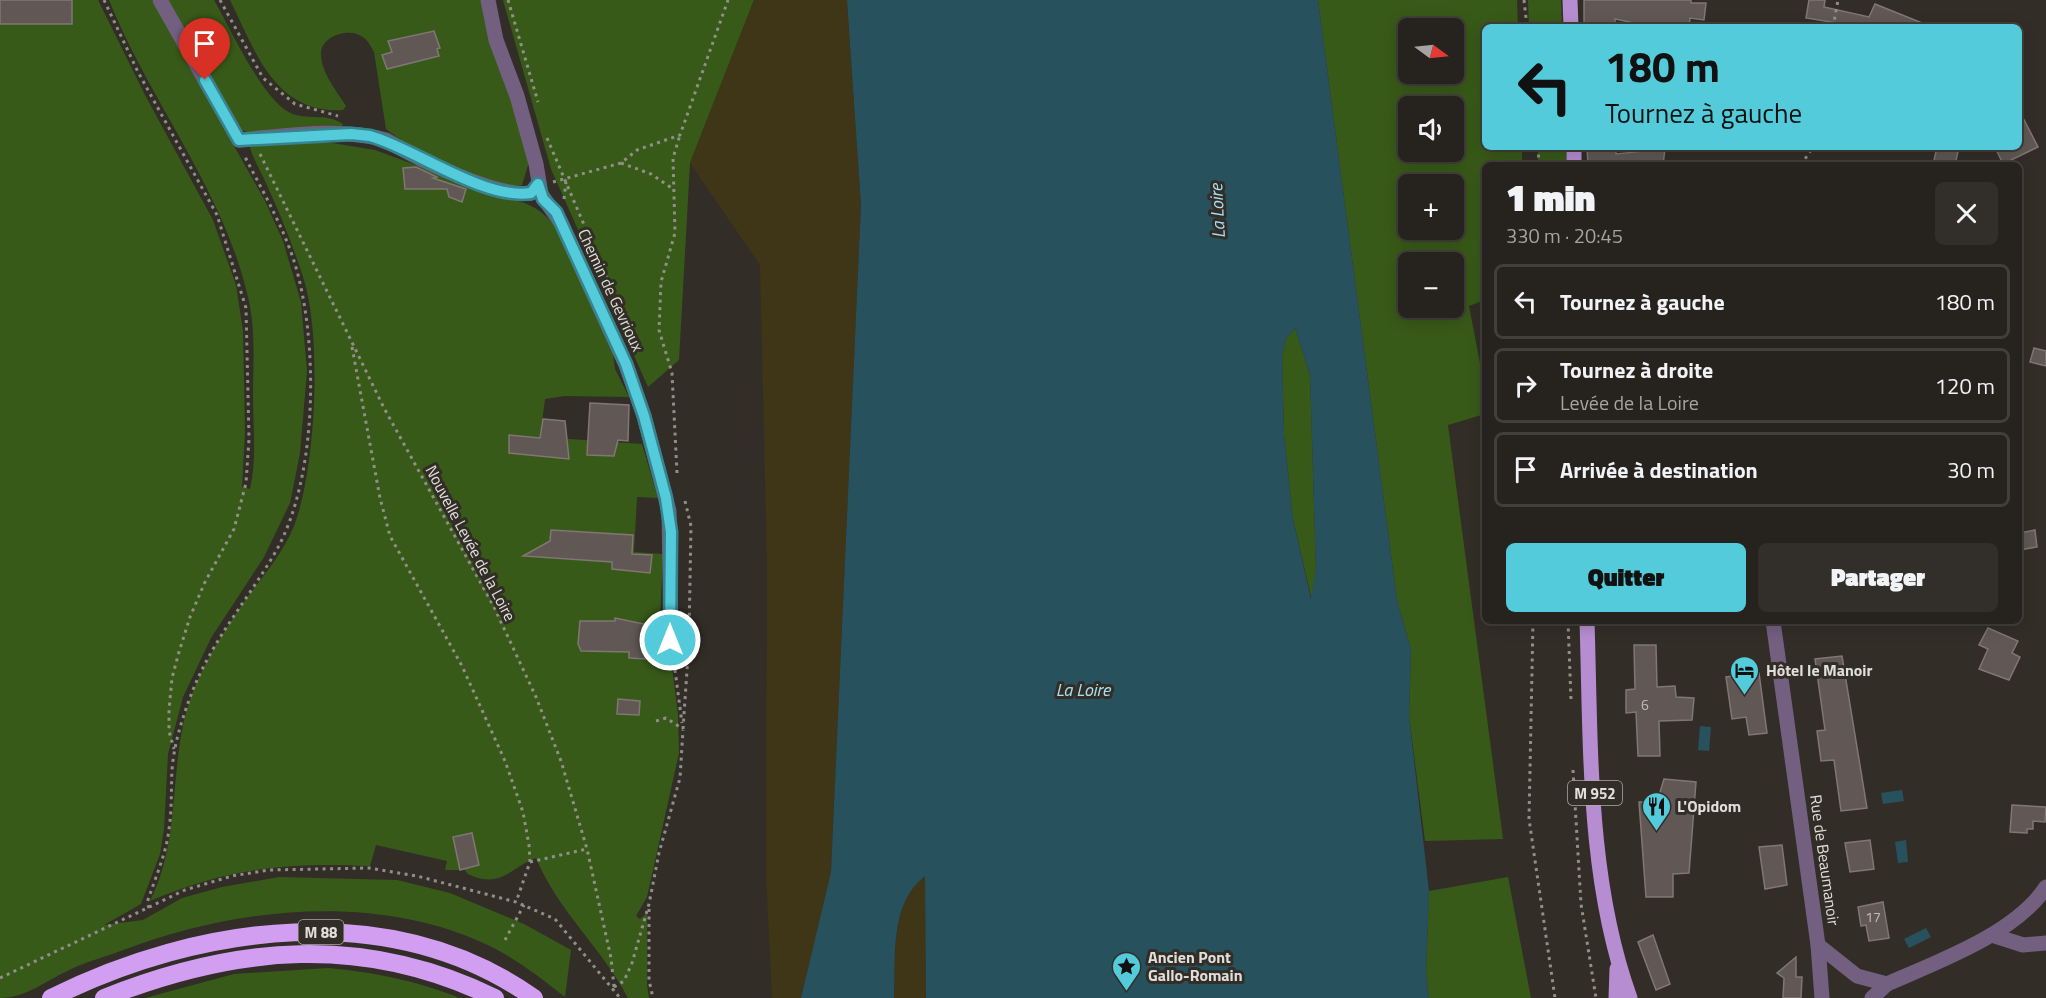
<!DOCTYPE html>
<html lang="fr">
<head>
<meta charset="utf-8">
<style>
	:root { --surface:#26221d; --page:#322f2a; --text:#f1f3f6; --muted:#a4a4a4; --line:#423f3b; --accent:#53cbdb }
	body { margin:0; font-family:"Titillium Web",sans-serif; background:var(--page); color:var(--text); height:100vh; display:flex; flex-direction:column; font-size:22px; white-space:nowrap }
	* { box-sizing:border-box; margin:0 }
	p { font-size:20px; color:var(--muted) }
	.icon { flex:none; width:33px; height:33px; fill:none; stroke:currentColor; stroke-width:2; stroke-linecap:round; stroke-linejoin:round }
	.map { position:relative; flex:1; overflow:hidden }
	.details { position:absolute; left:1482px; top:162px; width:540px; height:462px; display:flex; flex-direction:column; background:var(--surface); border-radius:9px; box-shadow:0 3px 15px #0003,0 0 0 2px var(--line) }
	.details>* { flex:none }
	.banner { position:absolute; left:1482px; top:24px; width:540px; height:126px; border-radius:9px; box-shadow:0 3px 15px #0003,0 0 0 2px var(--line); background:#53cbdb; color:#111; overflow:hidden }
	.needle { width:39px; rotate:105deg }
	.fabs { position:absolute; left:1398px; top:18px; display:grid; gap:12px }
	.fabs a { display:grid; place-items:center; width:66px; height:66px; border-radius:9px; background:var(--surface); box-shadow:0 3px 15px #0003,0 0 0 2px var(--line); font-size:30px }
	.pin { position:absolute; display:grid; place-items:center; width:51px; height:51px; color:#fff; margin:-62px -26px; border-radius:50% 50% 50% 0; rotate:-45deg; box-shadow:0 0 6px #0007 }
	.pin .icon { rotate:45deg }
	.me { position:absolute; width:66px; margin:-33px; rotate:0deg; stroke-linejoin:round; filter:drop-shadow(0 0 4px #0008) }
	.turn { display:flex; align-items:center; gap:21px; height:126px; padding:0 24px; font-size:27px }
	.turn .icon { width:78px; height:78px; stroke-width:2.5 }
	.turn b { display:block; font-size:42px; line-height:51px }
	.round { display:grid; place-items:center; flex:none; width:63px; height:63px; border-radius:9px; background:var(--page) }
	.head { display:flex; align-items:center; justify-content:space-between; height:102px; padding:0 24px }
	h1 { font-size:36px; font-weight:800; line-height:45px }
	.action { display:flex; gap:12px; margin-top:auto; padding:12px 24px }
	.action a { flex:1; height:69px; border-radius:9px; background:var(--accent); color:#111; font-size:24px; font-weight:800; line-height:69px; text-align:center }
	.action a+a { background:var(--page); color:var(--text) }
	ul { padding:0; list-style:none }
	li { display:flex; align-items:center; gap:18px; height:75px; margin:0 12px 9px; padding:0 12px; border:3px solid var(--line); border-radius:9px }
	li div { flex:1 }
	li b { display:block; font-size:22px }
	li em { font-style:normal }
	.map>svg:first-child { display:block }
</style>
</head>
<body>
<div class="map">
<svg width="2046" height="998" viewBox="0 0 2046 998">
	<rect width="100%" height="100%" fill="#322e27"/>
	<g fill="#385a18" fill-rule="evenodd">
		<path d="M72,0H98L146,97L213,220L236,285L243,331L245,433L242,487L250,489C257,460 253,427 253,398C253,365 256,330 248,297C223,189 150,102 109,0H152L265,201L283,241L301,302L307,371L300,453L290,503L264,557L211,638L183,697L168,754L164,829L160,854L141,904L104,925L143,920L182,898L222,887L279,877L397,880L450,893L524,924L571,950L565,997C541,978 518,960 490,946C378,892 238,907 126,949C108,956 88,961 71,969C47,980 26,998 0,998V24H72Z"/>
		<path d="M167,0H214C230,27 264,104 293,114C310,120 327,113 343,124L341,128L247,132L242,130Z"/>
		<path d="M230,0H482L529,162L522,185C486,191 413,151 386,129L374,52C370,45 367,38 359,35C347,29 323,36 321,52C320,71 336,90 346,106L343,110C274,114 255,50 230,0Z"/>
		<polygon points="503,0 754,0 690,163 679,360 648,387 551,169"/>
		<path d="M1318,0H1517L1518,27H1485V147H1522V165H1485V300L1469,306L1485,389V414L1448,425L1503,839L1425,841L1409,716L1411,650L1397,600ZM1408,28H1454V74H1408ZM1408,106H1454V152H1408ZM1408,184H1454V230H1408ZM1408,262H1454V308H1408Z"/>
		<polygon points="1528,0 1561,0 1562,27 1529,27"/>
		<path d="M314,140L375,150L505,198C527,202 542,209 555,227L613,354L615,369L629,397L565,396L545,399L540,437L642,444L658,498L637,497L634,552L663,554L659,642L669,643L678,715L679,753L647,897L636,916L640,919L647,913V985L649,998H628C602,948 558,911 536,858C512,866 501,890 468,874L464,869L479,865L472,833L453,837L460,870H445L447,861L376,845L370,866C287,862 227,868 150,901C184,834 166,758 194,689C208,655 228,625 249,595C265,574 284,551 294,526C316,469 323,332 302,274C292,243 279,211 265,181C260,170 254,160 250,148L253,145Z"/>
		<rect x="1538" y="147" width="28" height="18"/>
		<polygon points="1295,328 1310,375 1316,569 1312,601 1293,519 1284,435 1282,355 1286,339"/>
		<polygon points="1508,877 1531,998 1429,998 1426,973 1429,891"/>
		<path d="M328,968C374,972 417,981 460,998H145L234,974Z"/>
	</g>
	<g fill="#3e3616">
		<polygon points="754,0 847,0 861,205 831,872 801,998 772,998 766,874 767,566 760,265 690,163"/>
		<path d="M925,875L926,998H894C896,955 890,905 925,875Z"/>
	</g>
	<g fill="#28515e" fill-rule="evenodd">
		<path d="M847,0H1318L1397,600L1411,650L1409,716L1429,891L1426,973L1429,998H926L925,876C889,904 896,957 894,998H801L831,872L861,205ZM1295,328L1310,375L1316,569L1311,599L1293,519L1284,435L1282,355L1286,339Z"/>
		<polygon points="1700,726 1711,727 1709,751 1698,750"/>
		<polygon points="1902,790 1904,801 1883,804 1881,793"/>
		<polygon points="1906,840 1908,862 1898,863 1895,842"/>
		<polygon points="1926,928 1931,937 1909,948 1904,939"/>
	</g>
	<g fill="#615855" stroke="#807673" stroke-width="1.5">
		<rect x="0" y="0" width="72" height="24"/>
		<polygon points="1584,0 1691,0 1691,3 1706,3 1704,20 1690,18 1689,27 1653,27 1615,19 1615,27 1584,27"/>
		<polygon points="1809,0 1825,0 1824,7 1869,17 1875,4 1932,27 1837,27 1837,23 1806,18"/>
		<polygon points="434,31 440,48 437,49 439,56 387,69 382,55 392,52 388,41"/>
		<polygon points="2019,110 2038,147 2003,164 1995,147 2019,147"/>
		<polygon points="1587,147 1616,147 1616,154 1665,149 1663,165 1588,165"/>
		<polygon points="1937,147 1959,147 1955,165 1933,165"/>
		<polygon points="416,167 437,177 433,178 466,189 462,202 449,197 447,189 405,189 403,168"/>
		<polygon points="2034,348 2046,351 2046,366 2030,362"/>
		<polygon points="590,403 629,405 628,441 618,440 614,456 587,455"/>
		<polygon points="543,419 565,421 569,459 509,453 509,435 540,438"/>
		<polygon points="551,530 633,535 632,554 652,555 650,573 612,569 612,562 523,556 550,541"/>
		<polygon points="2035,530 2037,547 2019,550 2019,533"/>
		<polygon points="615,618 644,624 644,630 649,630 647,659 629,658 629,652 581,651 578,644 580,621 615,621"/>
		<polygon points="1988,628 2018,641 2012,653 2020,657 2009,680 1979,669 1988,649 1979,645"/>
		<polygon points="1634,645 1656,645 1657,687 1675,686 1676,697 1694,698 1692,720 1659,721 1660,756 1638,756 1636,712 1626,713 1626,690 1635,689"/>
		<polygon points="1842,656 1867,808 1841,811 1834,760 1821,761 1817,731 1825,730 1815,659"/>
		<polygon points="1759,673 1767,733 1749,735 1746,717 1732,719 1726,677"/>
		<polygon points="618,699 640,701 639,715 617,714"/>
		<polygon points="1664,779 1696,782 1689,873 1673,874 1673,897 1646,897 1639,802 1657,802"/>
		<polygon points="2012,805 2046,807 2045,822 2033,821 2033,829 2027,829 2027,833 2010,832"/>
		<polygon points="472,833 479,865 460,870 453,837"/>
		<polygon points="1870,840 1874,869 1850,872 1845,843"/>
		<polygon points="1782,845 1787,885 1765,889 1759,847"/>
		<polygon points="1883,902 1889,938 1869,941 1866,925 1861,926 1858,907"/>
		<polygon points="1653,935 1670,984 1656,990 1638,942"/>
		<polygon points="1796,957 1796,977 1802,977 1801,998 1783,998 1784,978 1777,973"/>
	</g>
	<g fill="none" stroke-linecap="round" stroke-linejoin="round">
		<g stroke="#928f8a" stroke-width="3" stroke-dasharray="3 4.5" stroke-linecap="butt">
			<polyline points="104,0 138,72 217,215 246,308 249,439 246,483 234,529 205,582 190,617 179,652 172,678 169,710 169,731 174,749"/>
			<polyline points="220,0 263,78 295,104 338,116"/>
			<polyline points="508,0 538,102"/>
			<polyline points="1524,0 1527,27"/>
			<polyline points="1833,27 1838,0"/>
			<polyline points="547,138 617,302"/>
			<polyline points="1538,147 1539,165"/>
			<polyline points="260,154 384,408 494,607 536,697 561,761 587,849 611,958 614,987"/>
			<polyline points="621,163 651,174 673,189"/>
			<polyline points="1801,165 1813,147"/>
			<polyline points="553,182 621,163 637,150 680,135 728,0"/>
			<polyline points="564,199 566,182"/>
			<polyline points="352,347 380,498 390,536 462,666 505,761 523,812 529,845 530,862 516,902"/>
			<polyline points="677,473 672,373 659,330 661,282 675,233 673,158 680,135"/>
			<polyline points="685,501 691,526 689,635"/>
			<polyline points="1533,621 1529,819 1555,998"/>
			<polyline points="1568,621 1571,700"/>
			<polyline points="673,655 682,723"/>
			<polyline points="656,721 666,718 683,729"/>
			<polyline points="683,729 689,641"/>
			<polyline points="1573,770 1581,904 1596,998"/>
			<polyline points="530,862 587,849"/>
			<path d="M149,908L147,903C155,878 166,855 169,829C172,809 171,789 172,770C174,744 182,719 191,695C211,641 248,600 276,551C318,477 319,340 294,261C282,224 262,190 244,155"/>
			<polyline points="649,909 649,980 653,998"/>
			<polyline points="505,940 524,905"/>
			<polyline points="0,978 185,890 232,876 269,870 369,868 417,876 516,902 555,919 620,998"/>
			<polyline points="614,987 624,981 632,963 649,904 659,853 680,778 683,730"/>
		</g>
		<g stroke="#735f80" stroke-width="15">
			<path d="M160,0L239,140C287,136 339,127 386,140C418,159 496,198 531,193L539,184"/>
			<polyline points="488,0 496,40 517,96 536,164 541,194 561,223 626,365 644,416 669,511 671,640"/>
			<path d="M1773,621L1818,945L1857,976L1887,984C1937,962 2015,934 2046,887"/>
			<polyline points="1992,935 2023,945 2046,943"/>
			<polyline points="1818,945 1822,998"/>
			<polyline points="1872,998 1887,984"/>
		</g>
		<g stroke="#b78dd1" stroke-width="15">
			<polyline points="1570,0 1571,27"/>
			<polyline points="1574,147 1574,165"/>
			<path d="M1587,621C1591,746 1587,879 1630,998"/>
			<polyline points="1616,998 1617,969"/>
		</g>
		<g stroke="#d29ef2" stroke-width="18">
			<path d="M51,998C199,924 391,897 534,998"/>
			<path d="M104,998C237,945 364,934 495,998"/>
		</g>
	</g>
	<g fill="none" stroke-linecap="round" stroke-linejoin="round">
		<defs>
			<path id="route" d="M205,80L239,140L351,134L370,136C416,149 483,200 531,193L538,184L543,199L556,212L626,364L644,416L666,498L671,532L670,640"/>
		</defs>
		<use href="#route" stroke="#36848e" stroke-width="15"/>
		<use href="#route" stroke="#53cbdb" stroke-width="10"/>
	</g>
	<defs>
		<symbol id="hotel-pin" viewBox="-11 -11 22 30"><path d="M0 17L-7.5 6A9.5 9.5 0 1 1 7.5 6Z" fill="#53cbdb" stroke="#322e27"/><path d="M-6-4.5h1.5V1H6V5H4.5V3h-9V5H-6ZM-4 0a1.8 1.8 0 1 1 3.6 0ZM.5 0V-2.5h3Q6-2.5 6 0Z" fill="#111"/></symbol>
		<symbol id="restaurant-pin" viewBox="-11 -11 22 30"><path d="M0 17L-7.5 6A9.5 9.5 0 1 1 7.5 6Z" fill="#53cbdb" stroke="#322e27"/><path d="M-5-6h1v4h1v-4h1v4h1v-4h1v5L-1.5 .5V6h-2V.5L-5-1ZM5-6V6H3V1.5H1.5Q1.5-4 5-6Z" fill="#111"/></symbol>
		<symbol id="sight-pin" viewBox="-11 -11 22 30"><path d="M0 17L-7.5 6A9.5 9.5 0 1 1 7.5 6Z" fill="#53cbdb" stroke="#322e27"/><path d="M0-6L1.8-2.2L6-1.7L2.9 1.2L3.7 5.4L0 3.3L-3.7 5.4L-2.9 1.2L-6-1.7L-1.8-2.2Z" fill="#111"/></symbol>
	</defs>
	<g fill-rule="evenodd">
		<use href="#hotel-pin" x="1728" y="654" width="33" height="45"/>
		<use href="#restaurant-pin" x="1640" y="790" width="33" height="45"/>
		<use href="#sight-pin" x="1110" y="950" width="33" height="45"/>
	</g>
	<g text-anchor="middle" dominant-baseline="central" stroke-width="6" stroke-linejoin="round" paint-order="stroke">
		<g font-size="14" fill="#c1bdba">
			<text x="1645" y="704">6</text>
			<text x="1873" y="916">17</text>
		</g>
		<g fill="#322e27" stroke="#acaaa5" stroke-width="1.5">
			<rect x="1568" y="781" width="54" height="24" rx="4.5"/>
			<rect x="298.5" y="920" width="45" height="24" rx="4.5"/>
		</g>
		<g font-size="15" font-weight="bold" fill="#e1dfdb">
			<text x="1595" y="793">M 952</text>
			<text x="321" y="932">M 88</text>
		</g>
		<g font-size="16" fill="#e1dfdb" stroke="#322e27">
			<text transform="translate(611 290) rotate(65)">Chemin de Gevrioux</text>
			<text transform="translate(471 543) rotate(62)">Nouvelle Levée de la Loire</text>
			<text transform="translate(1825 860) rotate(82)">Rue de Beaumanoir</text>
		</g>
		<g font-size="16" font-weight="bold" fill="#e1dfdb" stroke="#322e27" text-anchor="start">
			<text x="1766" y="670">Hôtel le Manoir</text>
			<text x="1677" y="806">L'Opidom</text>
			<text x="1148" y="957">Ancien Pont<tspan x="1148" dy="18">Gallo-Romain</tspan></text>
		</g>
		<g font-size="18" font-style="italic" fill="#a7e0f2" stroke="#322e27">
			<text transform="translate(1217 211) rotate(-93)">La Loire</text>
			<text x="1083" y="689">La Loire</text>
		</g>
	</g>
</svg>
<div class="fabs">
<a><svg class="needle" viewBox="-14 -14 28 28"><path d="M0-13l5 13h-10z" fill="#e53935"/><path d="M0 13l5-13h-10z" fill="#a4a4a4"/></svg></a>
<a><svg class="icon" aria-label="sound" viewBox="0 0 24 24"><path d="M4 9h4l5-4v14l-5-4H4zM17 9q2 3 0 6"/></svg></a>
<a>+</a>
<a>−</a>
</div>
<div class="pin" style="left:205px;top:80px;background:#d93025"><svg class="icon" aria-label="arrive" viewBox="0 0 24 24"><path d="M6 21V4h12l-3 4 3 4H6"/></svg></div>
<svg class="me" style="left:670px;top:640px" viewBox="-20 -20 40 40"><circle r="17" fill="#53cbdb" stroke="#fff" stroke-width="3"/><path d="M0-11L8 9 0 5-8 9z" fill="#fff"/></svg>
<div class="banner">
<div class="turn"><svg class="icon" aria-label="left" viewBox="0 0 24 24"><path d="M17 20v-9H6M10 6l-5 5 5 5"/></svg><div><b>180 m</b>Tournez à gauche</div></div>
</div>
<section class="details">
<div class="head"><div><h1>1 min</h1><p>330 m · 20:45</p></div><a class="round"><svg class="icon" aria-label="close" viewBox="0 0 24 24"><path d="M6 6l12 12M18 6L6 18"/></svg></a></div>
<ul>
<li><svg class="icon" aria-label="left" viewBox="0 0 24 24"><path d="M17 20v-9H6M10 6l-5 5 5 5"/></svg><div><b>Tournez à gauche</b></div><em>180 m</em></li>
<li><svg class="icon" aria-label="right" viewBox="0 0 24 24"><path d="M7 20v-9h11M14 6l5 5-5 5"/></svg><div><b>Tournez à droite</b><p>Levée de la Loire</p></div><em>120 m</em></li>
<li><svg class="icon" aria-label="arrive" viewBox="0 0 24 24"><path d="M6 21V4h12l-3 4 3 4H6"/></svg><div><b>Arrivée à destination</b></div><em>30 m</em></li>
</ul>
<div class="action"><a>Quitter</a><a>Partager</a></div>
</section>
</div>
</body>
</html>
